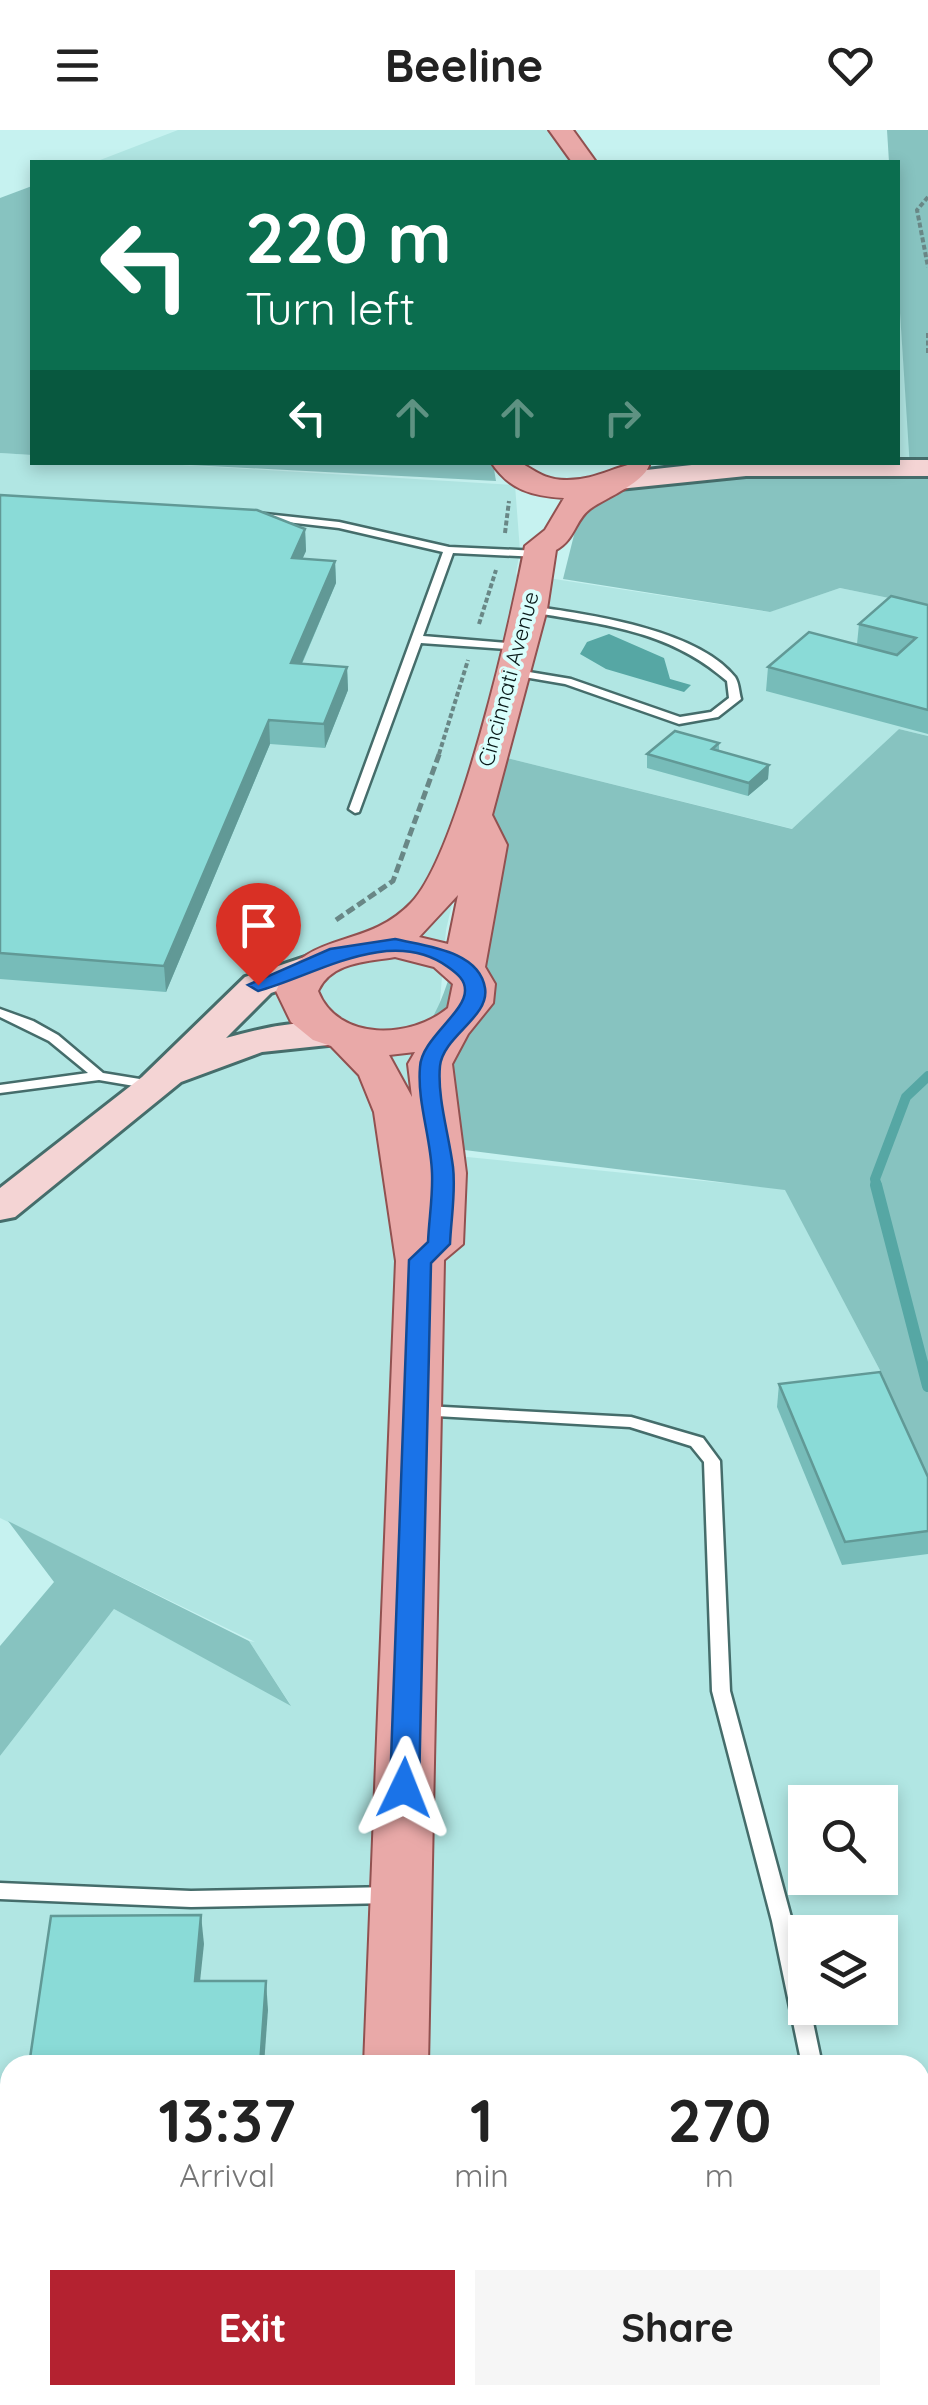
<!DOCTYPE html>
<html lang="en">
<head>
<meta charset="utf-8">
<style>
	:root { --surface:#fff; --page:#f6f6f6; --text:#222; --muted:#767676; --accent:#b42230 }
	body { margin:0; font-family:Quicksand,sans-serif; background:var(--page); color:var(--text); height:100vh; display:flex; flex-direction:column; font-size:38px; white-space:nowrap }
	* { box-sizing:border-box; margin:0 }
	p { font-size:32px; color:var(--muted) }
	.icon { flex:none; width:55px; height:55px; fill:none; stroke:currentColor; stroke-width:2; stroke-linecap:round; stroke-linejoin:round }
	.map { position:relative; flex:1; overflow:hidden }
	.panel { position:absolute; left:0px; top:1925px; width:930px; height:350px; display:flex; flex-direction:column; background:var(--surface); border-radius:30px 30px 0 0; box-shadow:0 5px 15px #0003 }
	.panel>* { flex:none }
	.guide { position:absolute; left:30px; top:30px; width:870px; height:305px; border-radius:0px; box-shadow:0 5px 15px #0003; background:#0b6e4f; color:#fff; overflow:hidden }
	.fabs { position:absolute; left:788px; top:1655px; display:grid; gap:20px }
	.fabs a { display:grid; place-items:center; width:110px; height:110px; border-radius:0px; background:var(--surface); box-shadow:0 5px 15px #0003; font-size:50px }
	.pin { position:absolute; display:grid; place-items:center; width:85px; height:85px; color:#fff; margin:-102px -42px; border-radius:50% 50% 50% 0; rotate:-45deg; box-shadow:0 0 10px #0007 }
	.pin .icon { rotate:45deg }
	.me { position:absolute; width:110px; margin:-55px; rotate:2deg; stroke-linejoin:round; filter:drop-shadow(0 0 8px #0008) }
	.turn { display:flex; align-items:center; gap:35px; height:210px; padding:0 50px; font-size:45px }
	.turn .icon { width:130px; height:130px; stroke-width:2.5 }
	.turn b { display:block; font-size:70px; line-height:85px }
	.lanes { display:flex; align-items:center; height:95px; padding:0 50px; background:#0003; justify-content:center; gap:50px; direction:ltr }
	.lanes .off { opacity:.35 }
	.eta { display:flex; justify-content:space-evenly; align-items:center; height:170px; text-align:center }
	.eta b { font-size:60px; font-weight:700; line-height:70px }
	.action { display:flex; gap:20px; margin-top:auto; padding:20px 50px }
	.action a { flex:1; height:115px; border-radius:0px; background:var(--accent); color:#fff; font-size:40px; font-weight:700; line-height:115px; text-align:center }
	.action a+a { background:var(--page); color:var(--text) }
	header { display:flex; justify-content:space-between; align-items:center; height:130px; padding:0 50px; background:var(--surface); font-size:45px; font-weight:700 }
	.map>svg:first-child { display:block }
</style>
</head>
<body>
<header><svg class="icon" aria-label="menu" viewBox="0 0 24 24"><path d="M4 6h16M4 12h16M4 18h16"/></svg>Beeline<svg class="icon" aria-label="heart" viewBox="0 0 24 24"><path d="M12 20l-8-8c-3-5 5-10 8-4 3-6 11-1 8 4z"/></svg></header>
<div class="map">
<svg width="928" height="2275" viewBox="0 0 928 2275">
	<rect width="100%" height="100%" fill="#c6f2f0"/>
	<g fill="#b1e6e3" fill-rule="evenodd">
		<polygon points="178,0 561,0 584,32 95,32"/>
		<polygon points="898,152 911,338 898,332"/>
		<path d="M0,323L32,325V332L148,333L515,355L520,421L516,443L529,477L535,446L769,482L840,458L928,476V606L899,599L793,699L487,623L446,800L427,1023L785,1059L883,1246L928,1396V2275L0,2273V1626L114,1479L290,1574L249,1511L255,1512L0,1388ZM805,1672H880V1748H805ZM805,1802H880V1878H805ZM10,1935H920V2265H10Z"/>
	</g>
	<g fill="#87c3c0">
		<polygon points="887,0 928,0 928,476 840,458 770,482 563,449 578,389 592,372 619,360 752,342 876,346 910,338 898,152 898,32 889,32"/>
		<polygon points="32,56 32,325 0,323 0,68"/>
		<polygon points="152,333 493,333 496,351"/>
		<path d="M899,599L928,606V1396L883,1246L785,1060L433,1016L428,895C467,837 476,695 487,623L792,699Z"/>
		<polygon points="8,1391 249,1511 291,1576 114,1479 0,1626 0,1516 54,1452"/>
	</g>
	<polygon fill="#56a7a4" points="609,504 664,528 670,549 691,555 684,562 606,539 580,524 587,512"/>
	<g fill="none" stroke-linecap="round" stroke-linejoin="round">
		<polyline stroke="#56a7a4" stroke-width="10" points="877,1057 875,1049 906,967 928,946"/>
		<polyline stroke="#56a7a4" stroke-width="12" points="876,1055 928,1256"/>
		<defs>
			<g id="lane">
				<polygon points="256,383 339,392 449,417 539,421 544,424 539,427 453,423 423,506 519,514 524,517 519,520 421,513 359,682 355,683 349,679 443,422 339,398 252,388 252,384"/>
				<path d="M530,476C587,484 697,499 735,547C739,553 739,562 741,569L718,587L679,594L565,554L507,544L505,542L511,539L571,549L680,587L711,582L729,568L727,551C666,498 601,495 526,481L525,479Z"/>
				<polygon points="0,879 33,891 58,905 103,943 152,951 159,955 152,959 99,950 0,963 0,955 88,943 49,911 0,887"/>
				<polygon points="425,1276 631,1287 703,1308 720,1331 730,1561 792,1791 805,1854 805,1878 810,1878 822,1935 802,1935 772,1791 712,1561 704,1332 691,1316 630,1297 419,1285 417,1281 419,1277"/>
				<polygon points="0,1753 191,1761 391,1757 398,1760 401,1765 398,1770 391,1773 191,1777 0,1769"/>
				<polygon points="0,2113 10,2114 10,2134 0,2133"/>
				<polygon points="872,2265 894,2265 895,2275 873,2275"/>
			</g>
			<g id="secondary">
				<polygon points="898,330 928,330 928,346 746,346 619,359 605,351 619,343 719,332"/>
				<path d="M314,824L327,827L332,835L327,843L271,863L226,908C265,897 307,887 347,897L353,905L347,913L262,922L181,952L15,1087L0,1090V1058L142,947L245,847Z"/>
			</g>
			<g id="primary">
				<polygon points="549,0 573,0 596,32 572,32"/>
				<path d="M491,332C500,332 515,330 523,334C538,343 547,350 567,350C600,350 619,332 650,332C647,352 607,367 590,379C575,390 575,410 556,420L547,479L492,685L507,715L485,837L495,854L493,873L468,904L452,934L466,1043L463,1114L444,1130L428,1935H364L396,1131L374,982L359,945L331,916L313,910L291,892L276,861C307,797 364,822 411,773C458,725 511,489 525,416L545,400L564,368C532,366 509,360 491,332ZM458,765L448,814L419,807ZM395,827L434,837L453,854L448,878C411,909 338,912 318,861C331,832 366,832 395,827ZM415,922L408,934L412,967L389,925Z"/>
				<polygon points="351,2265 423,2265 422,2275 350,2275"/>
			</g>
		</defs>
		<use href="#lane" stroke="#456d6b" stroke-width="5"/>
		<use href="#secondary" stroke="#456d6b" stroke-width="6"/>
		<use href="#primary" stroke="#915150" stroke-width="4"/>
		<g stroke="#698786" stroke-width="4" stroke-dasharray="5 2.5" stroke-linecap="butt">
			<polyline points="928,67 917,80 928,137"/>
			<polyline points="928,203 928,225"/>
			<polyline points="505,403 509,371"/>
			<polyline points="479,494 496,440"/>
			<polyline points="439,624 468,530"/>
		</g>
		<polyline stroke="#698786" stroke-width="5" stroke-dasharray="9 4" stroke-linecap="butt" points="336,790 393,751 440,622"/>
		<use href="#lane" fill="#fff" fill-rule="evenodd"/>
		<use href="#secondary" fill="#f4d4d4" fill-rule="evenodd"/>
		<use href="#primary" fill="#e9a9a8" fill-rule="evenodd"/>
	</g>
	<g fill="#77bcb9">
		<polygon points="0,365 305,399 306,421 302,429 335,431 336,453 302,534 347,537 348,560 325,618 270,614 166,862 0,849"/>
		<polygon points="928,475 928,604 766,561 768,537 857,514 859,494"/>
		<polygon points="719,613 719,621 769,635 768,649 748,666 647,638 647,624"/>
		<polygon points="779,1254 928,1347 928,1424 842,1435 777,1277"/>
		<polygon points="920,1997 928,1997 928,2123 920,2062"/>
	</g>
	<g fill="#619996">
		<polygon points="305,399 306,421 293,450 292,428"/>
		<polygon points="335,431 336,453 292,556 291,533"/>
		<polygon points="347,537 348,560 325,618 324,594"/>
		<polygon points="269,590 270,614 166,862 164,836"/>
		<polygon points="769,635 768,649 748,666 749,653"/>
		<polygon points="201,1785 204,1814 197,1880 195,1851"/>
		<polygon points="266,1851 268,1880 264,1935 260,1935"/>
	</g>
	<g fill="#8adbd7" stroke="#619996" stroke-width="2.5">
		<polygon points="0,365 257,380 305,399 292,428 335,431 291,533 347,537 324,594 269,590 164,836 0,823"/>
		<polygon points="891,466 928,475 928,580 768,537 809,502 897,525 916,508 859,494"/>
		<polygon points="675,601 719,613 712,619 769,635 749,653 647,624"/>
		<polygon points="880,1242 928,1347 928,1401 845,1412 779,1254"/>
		<polygon points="201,1785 195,1851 266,1851 260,1935 29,1935 51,1786"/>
		<polygon points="920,1997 928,1997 928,2070 920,2010"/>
	</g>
	<path fill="#1a73e8" stroke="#114b97" stroke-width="2.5" d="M395,809C424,816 479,820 485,858C490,887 443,906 440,936C437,967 449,1005 453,1037C456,1062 451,1089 450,1114L431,1133L419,1658L414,1666H395L390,1658L409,1130L428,1112C429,1089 433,1066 432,1043C431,1008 417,972 420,937C421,909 466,882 465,860C465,849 456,843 448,837C390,795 315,846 258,861L248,855L330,819Z"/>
	<g text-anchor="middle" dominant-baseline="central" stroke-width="8" stroke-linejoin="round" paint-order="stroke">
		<g font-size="22" fill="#081818" stroke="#dafefc">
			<text transform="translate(508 549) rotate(-75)">Cincinnati Avenue</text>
		</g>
	</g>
</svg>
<div class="fabs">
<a><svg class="icon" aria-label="search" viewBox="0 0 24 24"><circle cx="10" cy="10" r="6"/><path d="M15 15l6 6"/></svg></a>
<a><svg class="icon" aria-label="layers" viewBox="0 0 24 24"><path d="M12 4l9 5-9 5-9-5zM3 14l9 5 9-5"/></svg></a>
</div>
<div class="pin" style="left:258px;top:855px;background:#d93025"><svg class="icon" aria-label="arrive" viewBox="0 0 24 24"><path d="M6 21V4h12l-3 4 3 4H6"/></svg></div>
<svg class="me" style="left:404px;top:1658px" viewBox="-20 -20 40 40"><path d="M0-17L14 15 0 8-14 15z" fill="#1a73e8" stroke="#fff" stroke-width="4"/></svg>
<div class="guide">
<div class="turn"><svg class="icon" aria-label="left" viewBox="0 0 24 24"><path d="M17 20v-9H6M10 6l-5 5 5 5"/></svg><div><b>220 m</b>Turn left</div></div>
<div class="lanes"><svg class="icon" aria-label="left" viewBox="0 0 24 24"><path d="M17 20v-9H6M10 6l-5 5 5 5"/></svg><svg class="icon off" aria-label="ahead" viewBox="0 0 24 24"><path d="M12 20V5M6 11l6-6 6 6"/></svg><svg class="icon off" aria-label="ahead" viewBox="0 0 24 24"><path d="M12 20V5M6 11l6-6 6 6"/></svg><svg class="icon off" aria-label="right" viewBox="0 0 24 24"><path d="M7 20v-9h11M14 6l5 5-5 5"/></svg></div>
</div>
<section class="panel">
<div class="eta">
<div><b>13:37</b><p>Arrival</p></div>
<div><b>1</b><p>min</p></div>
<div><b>270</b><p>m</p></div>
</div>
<div class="action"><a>Exit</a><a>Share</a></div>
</section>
</div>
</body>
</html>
